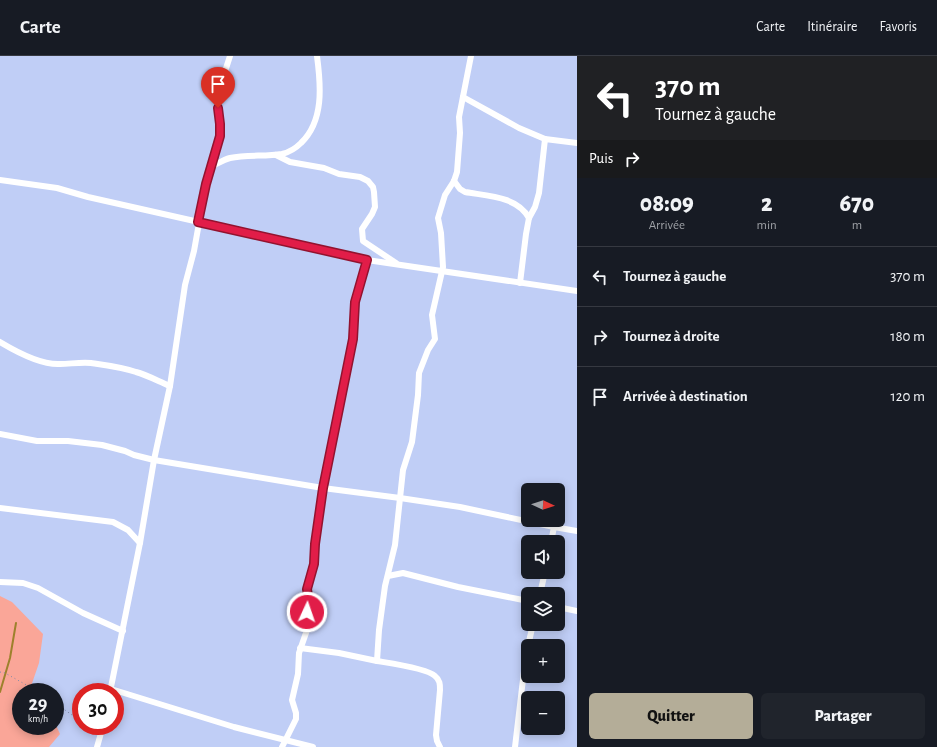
<!DOCTYPE html>
<html lang="fr">
<head>
<meta charset="utf-8">
<style>
	:root { --surface:#171b24; --page:#20242c; --text:#f1f3f6; --muted:#9ea1a6; --line:#363941; --accent:#b4ad98 }
	body { margin:0; font-family:"Alegreya Sans",sans-serif; background:var(--page); color:var(--text); height:100vh; display:flex; flex-direction:column; font-size:15px; white-space:nowrap }
	* { box-sizing:border-box; margin:0 }
	p { font-size:13px; color:var(--muted) }
	.icon { flex:none; width:22px; height:22px; fill:none; stroke:currentColor; stroke-width:2; stroke-linecap:round; stroke-linejoin:round }
	.map { position:relative; flex:1; overflow:hidden }
	.details { display:flex; flex-direction:column; background:var(--surface); width:360px }
	.details>* { flex:none }
	.banner { background:#202124; color:#fff; overflow:hidden }
	.needle { width:26px; rotate:93deg }
	.buttons { position:absolute; left:521px; top:427px; display:grid; gap:8px }
	.buttons a { display:grid; place-items:center; width:44px; height:44px; border-radius:6px; background:var(--surface); box-shadow:0 2px 10px #0003; font-size:20px }
	.speed { position:absolute; left:12px; top:627px; display:flex; gap:8px; font-size:20px; font-weight:700; text-align:center }
	.speed>* { display:grid; place-content:center; width:52px; height:52px; border-radius:50%; background:var(--surface); box-shadow:0 2px 10px #0003; line-height:1 }
	.speed small { font-size:10px; font-weight:400 }
	.speed .limit { border:6px solid #d22; background:#fff; color:#111 }
	.pin { position:absolute; display:grid; place-items:center; width:34px; height:34px; color:#fff; margin:-41px -17px; border-radius:50% 50% 50% 0; rotate:-45deg; box-shadow:0 0 4px #0007 }
	.pin .icon { rotate:45deg }
	.me { position:absolute; width:44px; margin:-22px; rotate:3deg; stroke-linejoin:round; filter:drop-shadow(0 0 3px #0008) }
	.turn { display:flex; align-items:center; gap:14px; height:84px; padding:0 12px; font-size:18px }
	.turn .icon { width:52px; height:52px; stroke-width:2.5 }
	.turn b { display:block; font-size:28px; line-height:34px }
	.then { display:flex; align-items:center; height:38px; padding:0 12px; background:#0003; gap:8px; font-size:15px }
	.eta { display:flex; justify-content:space-evenly; align-items:center; height:68px; text-align:center }
	.eta b { font-size:24px; font-weight:800; line-height:28px }
	.action { display:flex; gap:8px; margin-top:auto; padding:8px 12px }
	.action a { flex:1; height:46px; border-radius:6px; background:var(--accent); color:#111; font-size:16px; font-weight:800; line-height:46px; text-align:center }
	.action a+a { background:var(--page); color:var(--text) }
	ul { padding:0; list-style:none }
	li { display:flex; align-items:center; gap:12px; height:60px; padding:0 12px; border-top:1px solid var(--line) }
	li div { flex:1 }
	li b { display:block; font-size:15px }
	li em { font-style:normal }
	header { display:flex; align-items:center; gap:24px; box-sizing:border-box; height:56px; padding:0 20px; background:var(--surface); border-bottom:1px solid var(--line) }
	header strong { font-size:19px }
	nav { display:flex; gap:22px; margin-inline-start:auto; font-size:14px }
	main { display:flex; flex:1; min-height:0 }
	.map>svg:first-child { display:block }
</style>
</head>
<body>
<header>
<strong>Carte</strong>
<nav><a>Carte</a><a>Itinéraire</a><a>Favoris</a></nav>
</header>
<main>
<div class="map">
<svg width="577" height="691" viewBox="0 0 577 691">
	<rect width="100%" height="100%" fill="#c0cef6"/>
	<polygon fill="#faa698" points="0,540 12,546 43,578 39,607 29,636 21,636 21,670 55,670 55,667 60,678 49,691 0,691"/>
	<g fill="none" stroke-linecap="round" stroke-linejoin="round">
		<polyline stroke="#9d812c" stroke-width="2" points="0,636 10,602 16,567"/>
		<g stroke="#7e89a7" stroke-width="1" stroke-dasharray="1 3" stroke-linecap="butt">
			<polyline points="0,616 5,617 39,636"/>
			<polyline points="55,647 72,659 81,659"/>
		</g>
		<g stroke="#fff" stroke-width="6">
			<polyline points="463,41 519,72 545,83"/>
			<polyline points="276,99 290,106 324,112 339,118 360,121 368,125 373,131 374,136 375,151 372,158 362,173 363,185 396,207"/>
			<path d="M210,111C217,108 223,104 230,102C247,98 265,101 282,98C290,96 295,93 301,87C324,65 321,30 317,0"/>
			<polyline points="0,124 57,132 88,141 367,204 577,235"/>
			<path d="M454,125L460,133L465,136C487,140 517,140 529,162"/>
			<polyline points="520,227 526,178 529,162 535,151 539,137 545,83 577,87"/>
			<path d="M0,286C15,295 42,309 60,308C70,308 80,306 91,307C105,309 121,311 136,316C147,319 158,325 170,330"/>
			<polyline points="0,378 37,385 68,385 102,389 125,395 134,399 154,404 323,432 400,442 460,451 554,471 577,475"/>
			<polyline points="0,452 113,466 128,474 140,487"/>
			<polyline points="551,486 554,471"/>
			<polyline points="388,520 403,517 458,531 528,545"/>
			<polyline points="0,526 23,527 38,532 83,557 123,575"/>
			<polyline points="540,538 545,516"/>
			<polyline points="558,551 577,555"/>
			<polyline points="528,590 533,568"/>
			<polyline points="300,592 339,597 377,605"/>
			<polyline points="111,633 234,671 313,691"/>
			<polyline points="110,636 140,487 154,404 170,330 185,229 194,195 206,128 220,80 220,68 218,47 219,34 230,0"/>
			<polyline points="97,691 103,670"/>
			<polyline points="282,691 296,663 296,657 292,644 298,618 299,597 307,574 307,556 309,548 307,533 314,508 315,488 323,432 353,283 355,246 367,204"/>
			<path d="M440,691L437,685L436,679L440,634C440,628 440,624 435,620C427,612 389,607 377,605L379,574L385,530L395,489L403,414L412,386L418,339L419,317L428,294L435,283L432,259L443,211L441,177L438,162L445,139L454,125L457,116L460,77L459,61L471,0"/>
			<polyline points="515,691 524,615 528,592"/>
		</g>
	</g>
	<g fill="none" stroke-linecap="round" stroke-linejoin="round">
		<defs>
			<polyline id="route" points="218,52 220,68 220,80 206,128 198,166 367,204 355,246 353,283 323,432 315,488 314,508 307,533 309,548 307,556"/>
		</defs>
		<use href="#route" stroke="#92132f" stroke-width="10"/>
		<use href="#route" stroke="#e11d48" stroke-width="7"/>
	</g>
</svg>
<div class="buttons">
<a><svg class="needle" viewBox="-14 -14 28 28"><path d="M0-13l5 13h-10z" fill="#e53935"/><path d="M0 13l5-13h-10z" fill="#9ea1a6"/></svg></a>
<a><svg class="icon" aria-label="sound" viewBox="0 0 24 24"><path d="M4 9h4l5-4v14l-5-4H4zM17 9q2 3 0 6"/></svg></a>
<a><svg class="icon" aria-label="layers" viewBox="0 0 24 24"><path d="M12 4l9 5-9 5-9-5zM3 14l9 5 9-5"/></svg></a>
<a>+</a>
<a>−</a>
</div>
<div class="speed"><div>29<small>km/h</small></div><div class="limit">30</div></div>
<div class="pin" style="left:218px;top:52px;background:#d93025"><svg class="icon" aria-label="arrive" viewBox="0 0 24 24"><path d="M6 21V4h12l-3 4 3 4H6"/></svg></div>
<svg class="me" style="left:307px;top:556px" viewBox="-20 -20 40 40"><circle r="17" fill="#e11d48" stroke="#fff" stroke-width="3"/><path d="M0-11L8 9 0 5-8 9z" fill="#fff"/></svg>
</div>
<section class="details">
<div class="banner">
<div class="turn"><svg class="icon" aria-label="left" viewBox="0 0 24 24"><path d="M17 20v-9H6M10 6l-5 5 5 5"/></svg><div><b>370 m</b>Tournez à gauche</div></div>
<div class="then">Puis<svg class="icon" aria-label="right" viewBox="0 0 24 24"><path d="M7 20v-9h11M14 6l5 5-5 5"/></svg></div>
</div>
<div class="eta">
<div><b>08:09</b><p>Arrivée</p></div>
<div><b>2</b><p>min</p></div>
<div><b>670</b><p>m</p></div>
</div>
<ul>
<li><svg class="icon" aria-label="left" viewBox="0 0 24 24"><path d="M17 20v-9H6M10 6l-5 5 5 5"/></svg><div><b>Tournez à gauche</b></div><em>370 m</em></li>
<li><svg class="icon" aria-label="right" viewBox="0 0 24 24"><path d="M7 20v-9h11M14 6l5 5-5 5"/></svg><div><b>Tournez à droite</b></div><em>180 m</em></li>
<li><svg class="icon" aria-label="arrive" viewBox="0 0 24 24"><path d="M6 21V4h12l-3 4 3 4H6"/></svg><div><b>Arrivée à destination</b></div><em>120 m</em></li>
</ul>
<div class="action"><a>Quitter</a><a>Partager</a></div>
</section>
</main>
</body>
</html>
